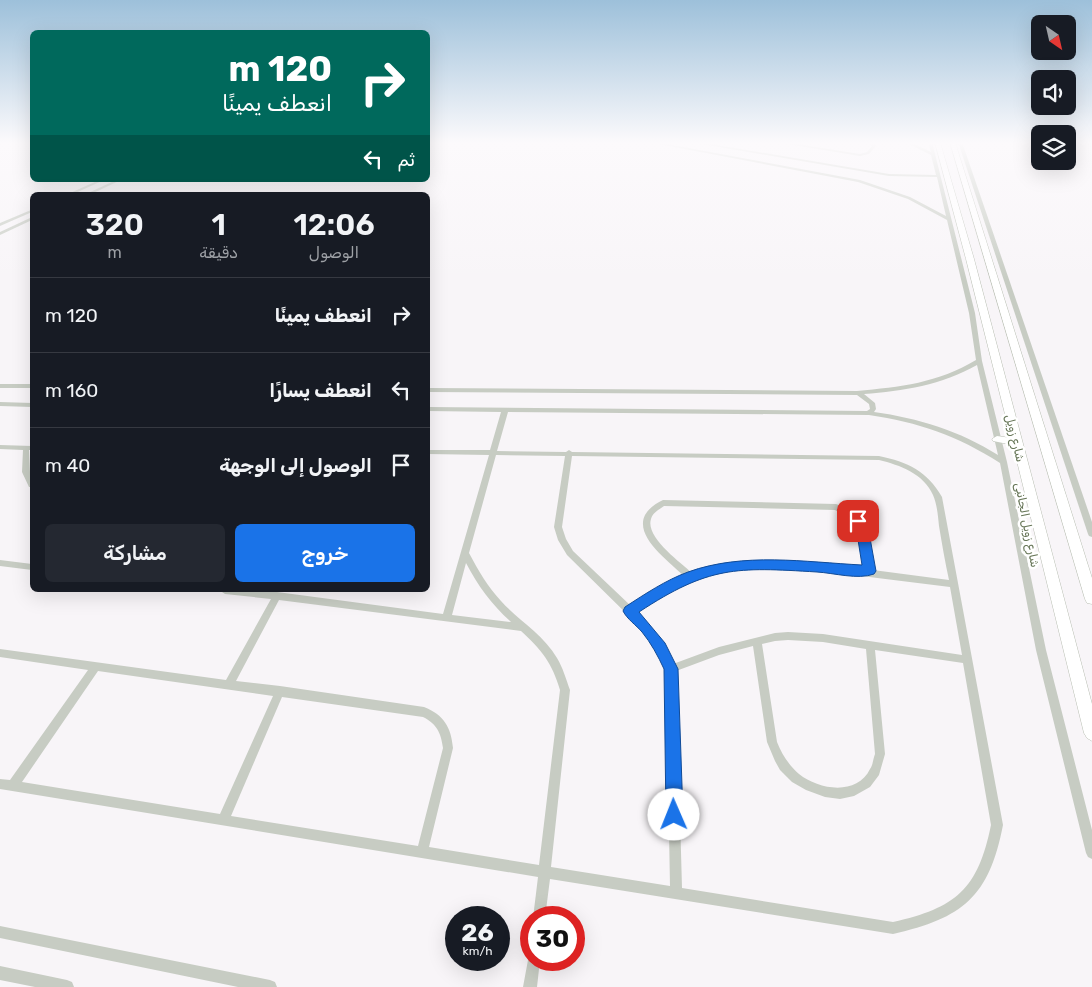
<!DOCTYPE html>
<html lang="ar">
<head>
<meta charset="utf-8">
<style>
	:root { --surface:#171b24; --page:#242831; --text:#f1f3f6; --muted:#9ea1a6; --line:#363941; --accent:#1a73e8 }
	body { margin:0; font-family:Rubik,"Noto Sans Arabic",sans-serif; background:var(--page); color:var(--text); direction:rtl; height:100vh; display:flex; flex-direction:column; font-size:19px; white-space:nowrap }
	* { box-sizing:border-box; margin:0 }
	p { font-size:16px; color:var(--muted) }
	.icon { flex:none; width:28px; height:28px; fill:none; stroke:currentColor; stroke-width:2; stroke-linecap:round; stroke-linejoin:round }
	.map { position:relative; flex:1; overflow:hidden; direction:ltr }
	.panel { position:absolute; left:30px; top:192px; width:400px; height:400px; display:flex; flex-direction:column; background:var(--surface); border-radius:8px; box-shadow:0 5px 20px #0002; direction:rtl }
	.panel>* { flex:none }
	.guide { position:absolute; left:30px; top:30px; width:400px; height:152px; border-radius:8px; box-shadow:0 5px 20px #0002; direction:rtl; background:#00695c; color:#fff; overflow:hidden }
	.needle { width:32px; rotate:146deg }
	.tools { position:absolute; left:1031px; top:15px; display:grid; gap:10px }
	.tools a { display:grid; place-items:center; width:45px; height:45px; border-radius:8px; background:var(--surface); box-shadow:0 5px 20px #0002; font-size:25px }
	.speed { position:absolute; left:445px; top:906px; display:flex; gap:10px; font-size:25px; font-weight:700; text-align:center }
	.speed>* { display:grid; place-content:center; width:65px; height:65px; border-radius:50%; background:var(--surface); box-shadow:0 5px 20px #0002; line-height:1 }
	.speed small { font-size:12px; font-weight:400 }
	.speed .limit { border:8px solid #d22; background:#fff; color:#111 }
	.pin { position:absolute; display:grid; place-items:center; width:42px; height:42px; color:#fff; margin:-21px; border-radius:10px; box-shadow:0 2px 8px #0006 }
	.me { position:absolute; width:55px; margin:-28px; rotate:359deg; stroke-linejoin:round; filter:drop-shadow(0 0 4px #0008) }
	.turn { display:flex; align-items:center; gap:18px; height:105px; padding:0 15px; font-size:22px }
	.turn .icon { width:65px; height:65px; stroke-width:2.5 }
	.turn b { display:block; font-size:35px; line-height:42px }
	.then { display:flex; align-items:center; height:48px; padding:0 15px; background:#0003; gap:10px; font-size:19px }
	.eta { display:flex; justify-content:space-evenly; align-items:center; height:85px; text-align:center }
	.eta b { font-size:30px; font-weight:600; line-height:35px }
	.primary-button { display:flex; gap:10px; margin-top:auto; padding:10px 15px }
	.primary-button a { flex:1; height:58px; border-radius:8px; background:var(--accent); color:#fff; font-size:20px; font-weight:600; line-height:58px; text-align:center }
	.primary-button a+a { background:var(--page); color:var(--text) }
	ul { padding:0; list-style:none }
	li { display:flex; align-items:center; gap:15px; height:75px; padding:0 15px; border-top:1px solid var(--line) }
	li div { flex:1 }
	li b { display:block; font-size:19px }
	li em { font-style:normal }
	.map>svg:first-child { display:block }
</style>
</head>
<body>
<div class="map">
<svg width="1092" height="987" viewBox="0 0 1092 987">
	<rect width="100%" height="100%" fill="#f8f5f8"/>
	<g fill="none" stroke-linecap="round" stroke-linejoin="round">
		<defs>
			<g id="secondary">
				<polygon points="935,142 940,142 974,259 1092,704 1092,741 1087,738 1084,733 1013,445 993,441 992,439 997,436 1011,438 966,259"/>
				<polygon points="950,142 955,142 1092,578 1092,604 1087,603 1085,599"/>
			</g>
		</defs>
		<use href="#secondary" stroke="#b9bfb3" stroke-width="1"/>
		<g fill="#c7ccc3" fill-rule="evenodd">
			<polygon points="640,142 645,142 641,144 639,143"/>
			<path d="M648,142H656L860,180L910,197L946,216L937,177L889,176L690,142H699L889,174L936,175L931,155L905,142H910L931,152L928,142H932L975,313L982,361L1007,462L1046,650L1092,830V859L1088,857L1086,853L1036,650L1000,463C958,436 918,422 869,415L508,412L497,451L566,452L569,450L572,452L879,456C908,462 927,471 942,497L1003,825C989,897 963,918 893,934L550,879L545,918H533L538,877L0,789V779L10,780L88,670L0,657V649L226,680L271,599L225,594L222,592L221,590H253L277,592L443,614L489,455L428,454V450H490L501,412L428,411V407L867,411L870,409L869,404L857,395L428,392V388L857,391C900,387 938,383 976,360L969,313L947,220L908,199L858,182ZM977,365L998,455C960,431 918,418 874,412L876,409L875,403L864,394C903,391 942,385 977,365ZM496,455L565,456L554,527L558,540L567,555L636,623L658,654L666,669L670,886L551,867L570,690C566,679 563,668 557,658C543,634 519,621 501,601C488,587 478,570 469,553ZM572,456L879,460C900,465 924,474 933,495C937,504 938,516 939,526C942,544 945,562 949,580L873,570C868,541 868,516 836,504L663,500C656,503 649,508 645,515C634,537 670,562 684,576L661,587L631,606L573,551L566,539L562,527ZM664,506L835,510C862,524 861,542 864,569C840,566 816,564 791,562C754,560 727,559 692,573C680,562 645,537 651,519C653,512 659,510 664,506ZM466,563C478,586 492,605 511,622L452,615ZM744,567L771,568L837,573L950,587L962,655L823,634L788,632L775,633L719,647L673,664C663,645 651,628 636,612C669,590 704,570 744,567ZM279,600L521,631C542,650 552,663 560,690L539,865L429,847L453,748C451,727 444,715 424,707L280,686L236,681ZM788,640L823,642L866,649L875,754C873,759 873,765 870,769C857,796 819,790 799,774C789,765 782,755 777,742L762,644L775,641ZM753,646L767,742L775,761L780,770L792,782L806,790L825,797L840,799L854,796L870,787L879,775L885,754L875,650L963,663L991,825C978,889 956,908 893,922L682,888L676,671L719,655ZM98,671L273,696L220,814L22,782ZM282,697L423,717C437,724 441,733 443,748L418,846L231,816Z"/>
			<polygon points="775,142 784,142 860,154 867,152 872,146 868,142 872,142 876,146 869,154 860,156"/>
			<polygon points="958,142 962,142 1092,522 1092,537 1089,536 1088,534"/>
			<polygon points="99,180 104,180 71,195 66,195"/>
			<polygon points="116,180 121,180 89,195 84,195"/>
			<polygon points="31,210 32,210 32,212 0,226 0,223"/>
			<polygon points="30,218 32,218 32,220 0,235 0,232"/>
			<rect x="0" y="384" width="32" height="4"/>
			<polygon points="0,402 32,403 32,407 0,406"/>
			<polygon points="0,445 32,446 32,450 29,450 30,472 32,478 32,487 29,487 22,472 23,450 0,449"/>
			<polygon points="0,560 32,564 32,570 0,566"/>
			<polygon points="0,926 270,980 275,982 277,987 238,987 0,938"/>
			<polygon points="529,955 531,955 531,960 540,960 537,987 523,987 528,960"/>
			<polygon points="0,966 67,980 72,982 74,987 35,987 0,980"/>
		</g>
		<use href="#secondary" fill="#fff" fill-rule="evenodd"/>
	</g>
	<linearGradient id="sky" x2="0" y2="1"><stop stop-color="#9dc0da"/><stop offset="0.51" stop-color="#fcfafc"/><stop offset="1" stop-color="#fcfafc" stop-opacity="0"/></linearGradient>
	<rect width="1092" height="280" fill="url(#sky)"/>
	<path fill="#1a73e8" stroke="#114b97" d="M858,516L862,518L868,527L876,571L874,574C858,580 834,573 817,572C736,567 709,566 639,612L665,643L678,669L683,815L680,821L674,823L668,821L666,815L664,669C658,656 651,643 642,632C636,625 627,619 623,611L625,607C645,594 666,580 688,572C744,552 804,562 862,565L856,527L852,521Z"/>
	<g text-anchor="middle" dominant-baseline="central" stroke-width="5" stroke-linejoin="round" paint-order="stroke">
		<g font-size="12" fill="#677658" stroke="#fff">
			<text transform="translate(1015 438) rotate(76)">شارع زويل</text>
			<text transform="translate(1027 525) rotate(79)">شارع زويل الجانبى</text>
		</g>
	</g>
</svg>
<div class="tools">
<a><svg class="needle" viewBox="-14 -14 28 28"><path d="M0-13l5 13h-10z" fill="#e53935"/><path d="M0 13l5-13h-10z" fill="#9ea1a6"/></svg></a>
<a><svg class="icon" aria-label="sound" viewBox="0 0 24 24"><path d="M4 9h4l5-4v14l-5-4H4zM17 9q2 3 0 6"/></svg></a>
<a><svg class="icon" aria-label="layers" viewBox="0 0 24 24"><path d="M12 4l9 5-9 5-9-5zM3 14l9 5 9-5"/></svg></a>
</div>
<div class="speed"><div>26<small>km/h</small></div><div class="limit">30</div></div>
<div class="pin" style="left:858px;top:521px;background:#d93025"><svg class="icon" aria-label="arrive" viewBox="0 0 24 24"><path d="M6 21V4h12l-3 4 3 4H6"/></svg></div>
<svg class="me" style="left:674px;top:815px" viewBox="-20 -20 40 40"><circle r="19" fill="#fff"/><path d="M0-13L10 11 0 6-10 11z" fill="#1a73e8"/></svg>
<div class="guide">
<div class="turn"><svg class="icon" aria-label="right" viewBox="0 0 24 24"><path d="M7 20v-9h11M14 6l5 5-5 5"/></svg><div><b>120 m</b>انعطف يمينًا</div></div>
<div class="then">ثم<svg class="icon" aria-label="left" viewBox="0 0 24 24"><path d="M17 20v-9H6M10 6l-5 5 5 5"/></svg></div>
</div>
<section class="panel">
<div class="eta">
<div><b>12:06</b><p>الوصول</p></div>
<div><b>1</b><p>دقيقة</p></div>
<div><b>320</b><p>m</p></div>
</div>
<ul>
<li><svg class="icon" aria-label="right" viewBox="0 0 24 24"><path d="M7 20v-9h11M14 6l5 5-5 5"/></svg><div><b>انعطف يمينًا</b></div><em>120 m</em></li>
<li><svg class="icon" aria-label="left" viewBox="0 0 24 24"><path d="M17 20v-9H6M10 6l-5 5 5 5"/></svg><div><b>انعطف يسارًا</b></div><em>160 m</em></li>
<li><svg class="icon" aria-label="arrive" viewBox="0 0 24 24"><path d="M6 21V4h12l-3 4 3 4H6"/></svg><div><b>الوصول إلى الوجهة</b></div><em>40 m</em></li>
</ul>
<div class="primary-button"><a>خروج</a><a>مشاركة</a></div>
</section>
</div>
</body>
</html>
